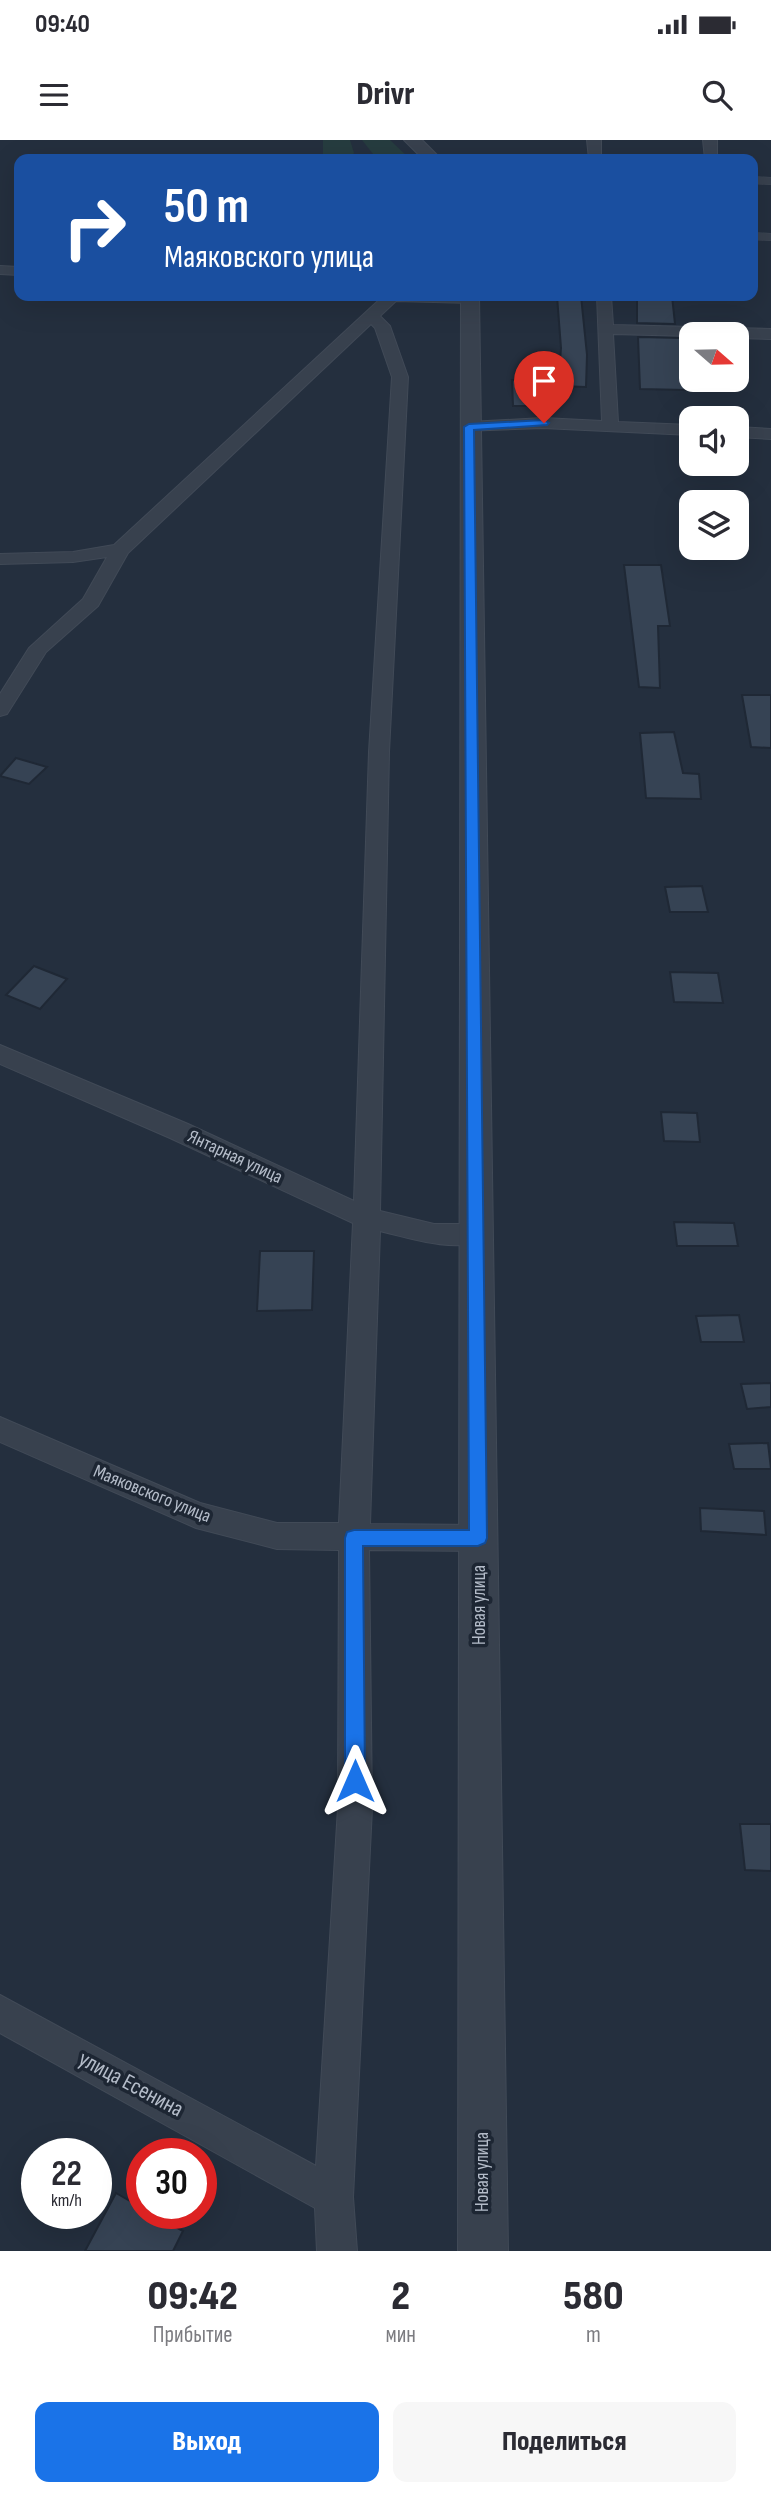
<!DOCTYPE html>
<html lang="ru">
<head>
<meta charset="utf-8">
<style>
	:root { --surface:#fff; --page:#f7f7f7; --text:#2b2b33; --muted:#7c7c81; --accent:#1a73e8 }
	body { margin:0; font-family:"Sofia Sans Condensed",sans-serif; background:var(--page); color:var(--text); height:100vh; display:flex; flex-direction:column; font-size:26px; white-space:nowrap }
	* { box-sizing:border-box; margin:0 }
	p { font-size:23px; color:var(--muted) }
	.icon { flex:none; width:38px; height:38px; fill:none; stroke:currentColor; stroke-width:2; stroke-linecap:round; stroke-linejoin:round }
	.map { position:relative; height:2111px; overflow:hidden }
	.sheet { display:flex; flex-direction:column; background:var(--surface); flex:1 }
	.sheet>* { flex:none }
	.hud { position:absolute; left:14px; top:14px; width:744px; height:147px; border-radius:14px; box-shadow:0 7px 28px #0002; background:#1a4fa0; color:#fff; overflow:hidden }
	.needle { width:46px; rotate:110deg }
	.controls { position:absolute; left:679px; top:182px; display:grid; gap:14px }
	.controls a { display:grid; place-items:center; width:70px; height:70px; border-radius:14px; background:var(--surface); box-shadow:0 7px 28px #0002; font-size:35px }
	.speed { position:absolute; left:21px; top:1998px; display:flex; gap:14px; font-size:35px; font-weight:700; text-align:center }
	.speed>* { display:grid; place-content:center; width:91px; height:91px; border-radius:50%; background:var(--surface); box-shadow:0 7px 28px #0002; line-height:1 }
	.speed small { font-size:18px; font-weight:400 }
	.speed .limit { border:10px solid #d22; background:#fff; color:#111 }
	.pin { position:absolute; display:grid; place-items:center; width:60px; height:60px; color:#fff; margin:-72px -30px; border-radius:50% 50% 50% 0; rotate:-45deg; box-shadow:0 0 7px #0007 }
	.pin .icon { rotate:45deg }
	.me { position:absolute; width:77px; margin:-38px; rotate:0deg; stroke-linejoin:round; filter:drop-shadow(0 0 5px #0008) }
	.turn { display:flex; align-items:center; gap:24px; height:147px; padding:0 35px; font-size:32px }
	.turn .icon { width:91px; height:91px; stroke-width:2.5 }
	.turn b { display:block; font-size:49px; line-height:60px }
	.eta { display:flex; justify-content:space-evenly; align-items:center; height:119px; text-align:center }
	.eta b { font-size:42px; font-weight:800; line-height:49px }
	.button { display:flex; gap:14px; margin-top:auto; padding:14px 35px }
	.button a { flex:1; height:80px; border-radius:14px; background:var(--accent); color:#fff; font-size:28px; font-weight:800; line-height:80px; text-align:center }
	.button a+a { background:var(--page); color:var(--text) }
	.status { display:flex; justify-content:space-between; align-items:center; height:49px; padding:0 35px; background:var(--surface); direction:ltr }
	.status svg { height:19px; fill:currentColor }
	header { display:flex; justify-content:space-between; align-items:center; height:91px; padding:0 35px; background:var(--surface); font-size:32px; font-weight:800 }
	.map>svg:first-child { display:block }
</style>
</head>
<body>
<div class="status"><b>09:40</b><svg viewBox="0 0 49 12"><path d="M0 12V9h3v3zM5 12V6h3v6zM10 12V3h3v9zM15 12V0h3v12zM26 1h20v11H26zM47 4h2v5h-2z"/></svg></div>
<header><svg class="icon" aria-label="menu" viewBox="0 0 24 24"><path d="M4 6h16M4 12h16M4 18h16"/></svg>Drivr<svg class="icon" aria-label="search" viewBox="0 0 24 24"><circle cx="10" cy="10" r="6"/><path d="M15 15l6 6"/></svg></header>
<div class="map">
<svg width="771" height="2111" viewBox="0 0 771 2111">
	<rect width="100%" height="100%" fill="#242f3e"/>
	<g fill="#263c3f">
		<polygon points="323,0 350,0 354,13 350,19 323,19"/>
		<polygon points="362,0 390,0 410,19 377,19"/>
	</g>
	<g fill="#364354" stroke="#1f2835" stroke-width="2">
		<polygon points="557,156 581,156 587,215 586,247 558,246 561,208"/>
		<polygon points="637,156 672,156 675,184 637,183"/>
		<polygon points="638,197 683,198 686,250 640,249"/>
		<polygon points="512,240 537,241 539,266 513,266"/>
		<polygon points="624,425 661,425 670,486 658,486 660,548 639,547"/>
		<polygon points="742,555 771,555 771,608 751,607"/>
		<polygon points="674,592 683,633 699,634 701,659 646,658 640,593"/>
		<polygon points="16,618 47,627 29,644 0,636"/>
		<polygon points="702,746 708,772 670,772 665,747"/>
		<polygon points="34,826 67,839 40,869 6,855"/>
		<polygon points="670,832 718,833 723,863 674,862"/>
		<polygon points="661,972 697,973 700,1002 664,1001"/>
		<polygon points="674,1082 734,1083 738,1106 677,1106"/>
		<polygon points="260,1111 314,1111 312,1170 257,1171"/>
		<polygon points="739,1175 744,1202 701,1202 696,1176"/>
		<polygon points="771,1243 771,1267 747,1269 741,1244"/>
		<polygon points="768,1303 771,1329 734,1329 729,1304"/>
		<polygon points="700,1368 764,1371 766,1395 701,1391"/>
		<polygon points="740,1684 771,1684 771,1731 745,1730"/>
		<polygon points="116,2053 142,2068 142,2074 152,2074 183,2091 173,2111 85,2111"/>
	</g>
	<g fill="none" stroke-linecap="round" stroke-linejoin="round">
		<defs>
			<g id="service">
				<polyline points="752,40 771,41"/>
				<polyline points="752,96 771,97"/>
			</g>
			<g id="minor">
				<polygon points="587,0 601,0 601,19 589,19"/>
				<polygon points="703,0 717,0 717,19 705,19"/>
				<polygon points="0,126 19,127 19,135 0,134"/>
				<path d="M371,156H476L478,158L470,163L396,161L380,176L390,186L408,237L389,612L380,1071L434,1084H476L485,1087L489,1094L485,1101C451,1112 413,1099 380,1091L370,1384L478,1385L489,1389L493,1398L489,1407L478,1411L369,1410L372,1668L353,2057L357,2111H317L315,2068L0,1893V1855L316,2026L338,1668L339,1410L277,1409L196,1388L0,1302V1277L200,1363L277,1383H339L353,1083L170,998L0,924V905L188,984L354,1061L369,612L392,237L375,188L371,184L128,413L98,466L46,512L7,574L0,576V554L29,508L83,459L107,417L73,422L0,424V414L73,412L114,405L378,161Z"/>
				<polygon points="597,156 611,156 613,185 771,189 771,199 737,198 737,194 691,196 613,194 618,282 691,285 691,295 543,288 463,291 461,287 469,282 543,278 602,281"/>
				<polygon points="737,287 771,289 771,299 737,297"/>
			</g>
			<g id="tertiary">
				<polygon points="404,0 422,0 441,19 423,19"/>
				<polygon points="461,156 479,156 508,2111 458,2111"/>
			</g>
		</defs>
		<use href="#service" stroke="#414a57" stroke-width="8"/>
		<use href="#minor" stroke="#414a57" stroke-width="2"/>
		<use href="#tertiary" stroke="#414a57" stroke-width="2"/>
		<use href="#service" stroke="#38414e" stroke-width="7"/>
		<use href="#minor" fill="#38414e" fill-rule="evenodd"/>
		<use href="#tertiary" fill="#38414e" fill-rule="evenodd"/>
	</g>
	<polygon fill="#1a73e8" stroke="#114b97" stroke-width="2" points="544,280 549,283 547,285 474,290 487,1398 485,1403 478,1406 363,1406 365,1641 362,1648 355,1651 348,1648 345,1641 345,1398 347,1392 354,1390 469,1390 464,287 469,284"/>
	<g text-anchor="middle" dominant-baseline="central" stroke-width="7" stroke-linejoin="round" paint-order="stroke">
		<g font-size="19" fill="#b4bcc9" stroke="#1d2633">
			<text transform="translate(235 1017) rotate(25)">Янтарная улица</text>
			<text transform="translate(152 1354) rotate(22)">Маяковского улица</text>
			<text transform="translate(479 1465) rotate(-90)">Новая улица</text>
			<text transform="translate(482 2032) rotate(-90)">Новая улица</text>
		</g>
		<g font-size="23" fill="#b4bcc9" stroke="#1d2633">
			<text transform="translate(131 1944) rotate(28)">улица Есенина</text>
		</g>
	</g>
</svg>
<div class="controls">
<a><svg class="needle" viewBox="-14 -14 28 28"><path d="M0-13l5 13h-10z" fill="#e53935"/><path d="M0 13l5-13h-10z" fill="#7c7c81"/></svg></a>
<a><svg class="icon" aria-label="sound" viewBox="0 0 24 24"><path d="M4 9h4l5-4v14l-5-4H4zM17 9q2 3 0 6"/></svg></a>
<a><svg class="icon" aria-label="layers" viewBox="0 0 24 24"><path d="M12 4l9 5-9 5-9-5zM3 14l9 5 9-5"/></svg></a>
</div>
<div class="speed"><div>22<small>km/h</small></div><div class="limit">30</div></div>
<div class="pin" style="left:544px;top:283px;background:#d93025"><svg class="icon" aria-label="arrive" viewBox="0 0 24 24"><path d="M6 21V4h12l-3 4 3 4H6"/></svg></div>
<svg class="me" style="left:355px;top:1641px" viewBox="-20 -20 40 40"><path d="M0-17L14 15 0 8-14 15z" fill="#1a73e8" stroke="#fff" stroke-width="4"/></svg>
<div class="hud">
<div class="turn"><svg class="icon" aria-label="right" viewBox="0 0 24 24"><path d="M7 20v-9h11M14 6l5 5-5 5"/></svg><div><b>50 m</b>Маяковского улица</div></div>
</div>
</div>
<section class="sheet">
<div class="eta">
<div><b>09:42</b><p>Прибытие</p></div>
<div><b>2</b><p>мин</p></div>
<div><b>580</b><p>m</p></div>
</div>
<div class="button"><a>Выход</a><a>Поделиться</a></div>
</section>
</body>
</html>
